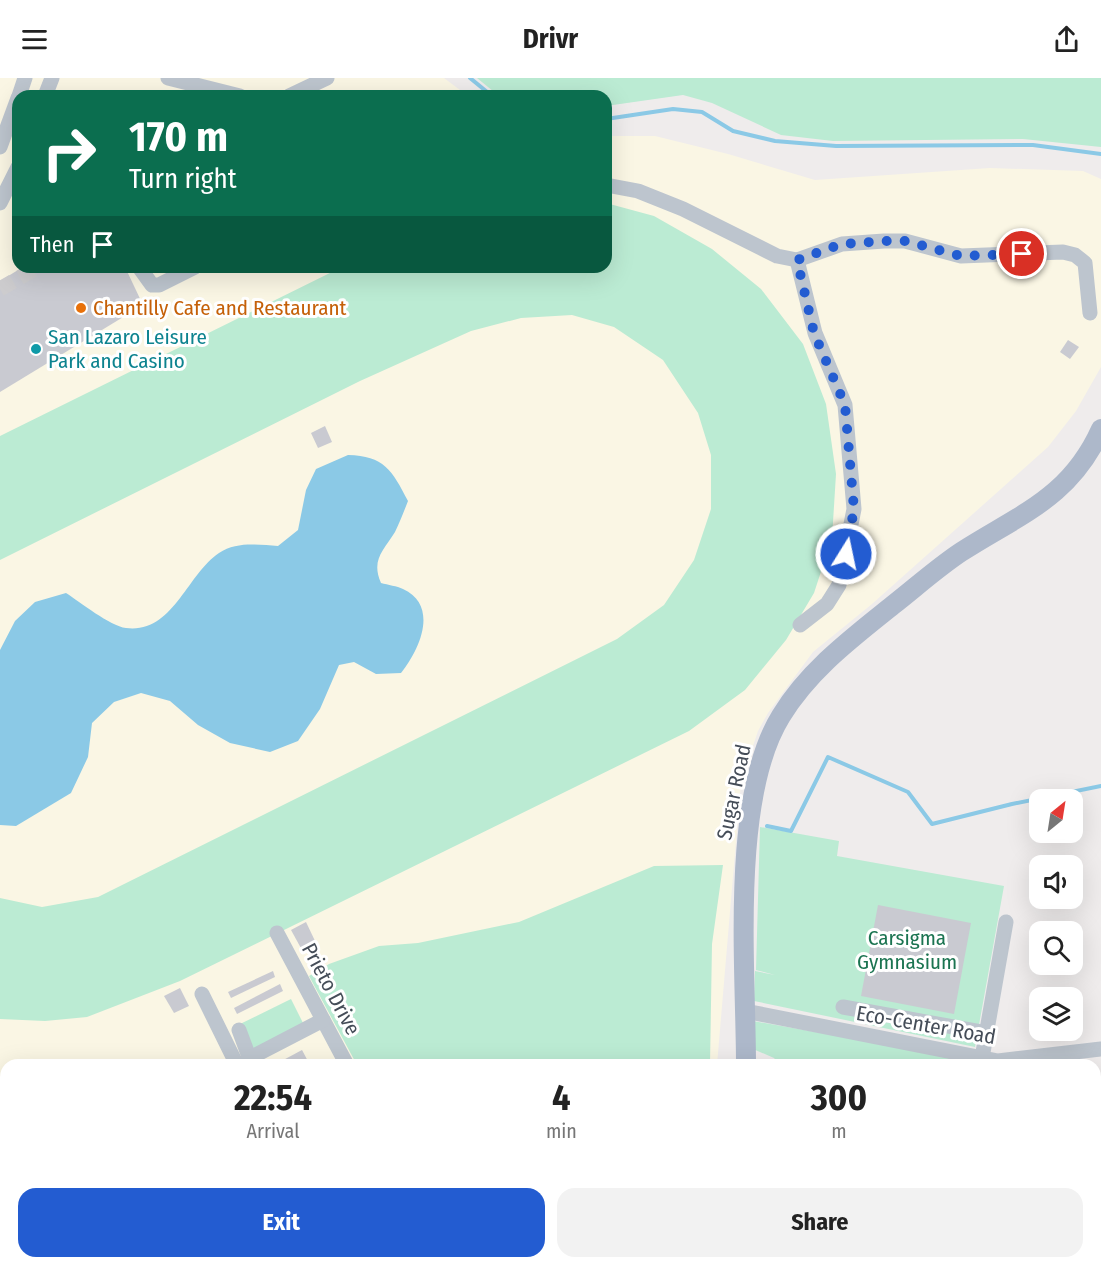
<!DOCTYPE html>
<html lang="en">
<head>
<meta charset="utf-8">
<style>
	:root { --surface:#fff; --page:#f2f2f2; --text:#222; --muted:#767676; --accent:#235cd1 }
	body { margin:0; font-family:"Fira Sans Condensed",sans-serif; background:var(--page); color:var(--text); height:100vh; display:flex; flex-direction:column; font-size:22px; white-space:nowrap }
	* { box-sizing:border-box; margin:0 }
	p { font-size:20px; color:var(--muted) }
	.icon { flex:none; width:33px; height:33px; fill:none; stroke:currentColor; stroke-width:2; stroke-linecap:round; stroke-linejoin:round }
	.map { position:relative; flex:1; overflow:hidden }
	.side { position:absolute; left:0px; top:981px; width:1101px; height:210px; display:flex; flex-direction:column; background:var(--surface); border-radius:18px 18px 0 0; box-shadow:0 6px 24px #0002 }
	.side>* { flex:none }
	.guide { position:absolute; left:12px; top:12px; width:600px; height:183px; border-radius:18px; box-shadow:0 6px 24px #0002; background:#0b6e4f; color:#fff; overflow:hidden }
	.needle { width:39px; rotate:30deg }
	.tools { position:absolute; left:1029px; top:711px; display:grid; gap:12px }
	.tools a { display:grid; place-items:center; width:54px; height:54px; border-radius:12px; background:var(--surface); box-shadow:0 6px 24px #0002; font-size:30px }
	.pin { position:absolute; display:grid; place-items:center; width:51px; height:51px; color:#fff; margin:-26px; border:3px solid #fff; border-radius:50%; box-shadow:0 2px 6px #0007 }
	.me { position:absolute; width:66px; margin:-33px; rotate:10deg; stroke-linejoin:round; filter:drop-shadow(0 0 4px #0008) }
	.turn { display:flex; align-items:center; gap:21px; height:126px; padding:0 18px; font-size:27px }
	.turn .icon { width:78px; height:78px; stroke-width:2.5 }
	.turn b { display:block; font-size:42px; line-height:51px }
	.then { display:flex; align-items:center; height:57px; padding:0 18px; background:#0003; gap:12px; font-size:22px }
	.eta { display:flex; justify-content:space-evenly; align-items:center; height:102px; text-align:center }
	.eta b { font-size:36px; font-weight:700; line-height:42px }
	.button { display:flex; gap:12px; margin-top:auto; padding:12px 18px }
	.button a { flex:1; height:69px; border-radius:18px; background:var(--accent); color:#fff; font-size:24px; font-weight:700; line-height:69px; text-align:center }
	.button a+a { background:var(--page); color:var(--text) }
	header { display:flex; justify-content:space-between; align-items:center; height:78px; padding:0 18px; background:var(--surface); font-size:27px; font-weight:700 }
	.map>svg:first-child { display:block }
</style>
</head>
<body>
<header><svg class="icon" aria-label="menu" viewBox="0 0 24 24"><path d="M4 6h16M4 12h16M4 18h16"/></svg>Drivr<svg class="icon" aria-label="share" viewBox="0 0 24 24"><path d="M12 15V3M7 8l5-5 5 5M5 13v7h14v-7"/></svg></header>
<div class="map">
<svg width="1101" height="1191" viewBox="0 0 1101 1191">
	<rect width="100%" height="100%" fill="#efecec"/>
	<polygon fill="#faf6e4" points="0,0 444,0 468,18 18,18 18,189 606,189 606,58 655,58 728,76 815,102 990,90 1083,93 1101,101 1101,289 1076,333 1048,369 872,526 813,574 768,635 758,653 741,704 717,987 6,987 6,1185 712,1185 712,1191 0,1191"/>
	<g fill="#bbebd3">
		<polygon points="477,0 1101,0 1101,69 1023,61 833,63 781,57 712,25 683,17 606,28 606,18 499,18"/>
		<polygon points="606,125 654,138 712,171 761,211 803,266 826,326 836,396 832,460 814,515 786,562 745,612 689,653 180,903 87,939 45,943 0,941 0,820 42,829 98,819 617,561 664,527 694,482 711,431 711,377 698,335 663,282 614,249 572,237 521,240 471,253 360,303 0,482 0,358 342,189 606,189"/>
		<polygon points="760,749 839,763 837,778 1004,808 975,969 754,923 755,893 775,897 756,892"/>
		<polygon points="723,787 712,866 710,987 357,987 309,898 329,886 379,868 418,865 519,844 654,788"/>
		<polygon points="291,921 304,947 251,973 238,947"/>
		<polygon points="753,943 995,986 1017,987 780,987 774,980 753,971"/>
		<polygon points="1095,1100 1101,1109 1101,1191 865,1191 860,1185 1095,1185"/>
	</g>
	<path fill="#8bc9e6" d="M348,377C384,378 392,392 408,423C404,433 400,444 395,454C383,473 371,482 381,505C388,507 397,508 403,511C440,528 419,573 401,595L376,596L354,584L339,587L320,631L298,663L270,674L230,665L198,647L170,623L141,615L114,624L92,645L88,679L71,715L16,748L0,747V572L15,543L35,524L66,515C80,524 110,548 126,550C173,556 187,496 219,475C237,463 259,467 278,468L298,452L306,412L316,391Z"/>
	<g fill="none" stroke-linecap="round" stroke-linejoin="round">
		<g stroke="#8bc9e6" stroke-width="4">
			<polyline points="470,0 492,18"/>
			<polyline points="606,41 673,31 702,34 733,53 775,63 836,68 1033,67 1101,76"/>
			<polyline points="767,748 791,753 828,679 908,714 932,746 1012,726 1101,708"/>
			<polyline points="858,1185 863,1191"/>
		</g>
	</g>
	<g fill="#c9cad1">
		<polygon points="23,189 125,189 143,227 0,314 0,203"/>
		<polygon points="1068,262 1079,269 1070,281 1060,274"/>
		<polygon points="325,348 332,364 318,370 311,355"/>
		<polygon points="878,827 971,845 954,936 861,918"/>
		<polygon points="306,844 316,865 302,872 291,852"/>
		<polygon points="273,893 275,899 231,920 228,914"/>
		<polygon points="280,906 283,913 237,936 234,930"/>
		<polygon points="180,910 189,928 174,935 164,918"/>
		<polygon points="302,972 310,987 274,987"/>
		<rect x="62" y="1185" width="18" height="6"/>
		<polygon points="96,1185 117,1185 118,1191 96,1191"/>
		<polygon points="122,1185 189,1185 189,1190 122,1188"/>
		<polygon points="235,1185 301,1185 301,1191 235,1190"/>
		<rect x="421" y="1185" width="18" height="6"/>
		<rect x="455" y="1185" width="19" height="6"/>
		<polygon points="484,1185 503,1185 503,1191 485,1191"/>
		<polygon points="516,1185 535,1185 535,1191 517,1191"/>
		<polygon points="561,1185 580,1185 580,1191 562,1191"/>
		<rect x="599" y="1185" width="18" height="6"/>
		<polygon points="627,1185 646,1185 646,1191 628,1191"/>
		<rect x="656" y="1185" width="18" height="6"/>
		<polygon points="771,1185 804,1185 809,1191 776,1191"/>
	</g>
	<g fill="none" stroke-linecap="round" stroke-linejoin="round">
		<polyline stroke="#cdccce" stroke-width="15" stroke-dasharray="15 8" stroke-linecap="butt" points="0,211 38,189"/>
		<g stroke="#bdc5ce" stroke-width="15">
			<polyline points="168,0 240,18"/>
			<polyline points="19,18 25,0"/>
			<polyline points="45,18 52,0"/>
			<polyline points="289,18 327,0"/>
			<polyline points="0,69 18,20"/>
			<polyline points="606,107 638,113 683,131 777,178 797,182 842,166 884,163 905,163 961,178 1063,174 1075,177 1085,185 1090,235"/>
			<polyline points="0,125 18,89"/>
			<polyline points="797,182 815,255 845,327 854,431 839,507 827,526 800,547"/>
			<polyline points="139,189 152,207 159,207 195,189"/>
			<polyline points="277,855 347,987"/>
			<polyline points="202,916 237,987"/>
			<polyline points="843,929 987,955"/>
			<polyline points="745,933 998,983 1101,971"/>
			<polyline points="239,952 252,987"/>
			<polyline points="982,980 1006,844"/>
			<polyline points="248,981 323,942"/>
			<polyline points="0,1093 6,1094"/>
			<polyline points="0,1115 6,1116"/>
			<polyline points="354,1185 358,1191"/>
			<polyline points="761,1185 766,1191"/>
			<polyline points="827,1185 832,1191"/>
			<polyline points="231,1191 232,1185"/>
			<polyline points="373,1191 373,1185"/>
		</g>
		<g stroke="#adb8ca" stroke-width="20">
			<path d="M746,987C746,891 730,720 781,638C809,592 852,560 893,527C916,509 937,490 961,474C1020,436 1070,420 1101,351"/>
			<polyline points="737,1191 737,1185"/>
		</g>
	</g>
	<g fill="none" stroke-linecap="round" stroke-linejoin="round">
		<polyline stroke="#235cd1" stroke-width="10" stroke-dasharray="0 18" points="846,476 854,431 845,327 814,255 797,182 842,166 885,163 905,163 961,178 1022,176"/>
	</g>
	<circle fill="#e8710a" stroke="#fff" stroke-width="2" cx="81" cy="230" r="6"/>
	<circle fill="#0f9aa8" stroke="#fff" stroke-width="2" cx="36" cy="271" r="6"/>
	<g text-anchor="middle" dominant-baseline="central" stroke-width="6" stroke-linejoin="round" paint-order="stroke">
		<g font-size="21" fill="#c56008" stroke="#fff" text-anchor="start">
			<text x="93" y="230">Chantilly Cafe and Restaurant</text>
		</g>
		<g font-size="21" fill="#0d838f" stroke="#fff" text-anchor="start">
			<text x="48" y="259">San Lazaro Leisure<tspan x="48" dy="24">Park and Casino</tspan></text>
		</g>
		<g font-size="21" fill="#454d58" stroke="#fff">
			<text transform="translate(734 714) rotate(-78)">Sugar Road</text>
			<text transform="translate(331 911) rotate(62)">Prieto Drive</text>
			<text transform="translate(926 947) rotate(10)">Eco-Center Road</text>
		</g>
		<g font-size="21" fill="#1b7451" stroke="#fff">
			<text x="907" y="860">Carsigma<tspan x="907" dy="24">Gymnasium</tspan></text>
		</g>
	</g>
</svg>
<div class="tools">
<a><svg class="needle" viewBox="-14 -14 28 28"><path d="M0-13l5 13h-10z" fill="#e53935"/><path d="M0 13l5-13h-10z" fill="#767676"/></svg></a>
<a><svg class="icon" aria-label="sound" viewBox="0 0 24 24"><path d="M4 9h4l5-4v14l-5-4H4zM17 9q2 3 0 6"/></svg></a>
<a><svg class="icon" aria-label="search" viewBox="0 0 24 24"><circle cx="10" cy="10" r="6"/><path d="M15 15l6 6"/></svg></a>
<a><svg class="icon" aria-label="layers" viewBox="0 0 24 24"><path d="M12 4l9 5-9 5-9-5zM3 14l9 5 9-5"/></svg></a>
</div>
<div class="pin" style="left:1022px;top:176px;background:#d93025"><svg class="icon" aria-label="arrive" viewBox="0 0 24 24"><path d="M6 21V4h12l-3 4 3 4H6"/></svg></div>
<svg class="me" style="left:846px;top:476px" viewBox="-20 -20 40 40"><circle r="17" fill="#235cd1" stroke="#fff" stroke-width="3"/><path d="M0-11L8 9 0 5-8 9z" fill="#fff"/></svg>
<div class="guide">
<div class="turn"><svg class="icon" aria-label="right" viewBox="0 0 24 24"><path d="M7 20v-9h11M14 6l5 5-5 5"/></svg><div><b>170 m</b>Turn right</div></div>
<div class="then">Then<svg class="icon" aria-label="arrive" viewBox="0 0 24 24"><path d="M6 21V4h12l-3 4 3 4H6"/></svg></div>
</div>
<section class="side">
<div class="eta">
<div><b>22:54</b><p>Arrival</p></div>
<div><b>4</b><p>min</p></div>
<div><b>300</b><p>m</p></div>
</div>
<div class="button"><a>Exit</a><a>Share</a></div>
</section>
</div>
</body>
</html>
